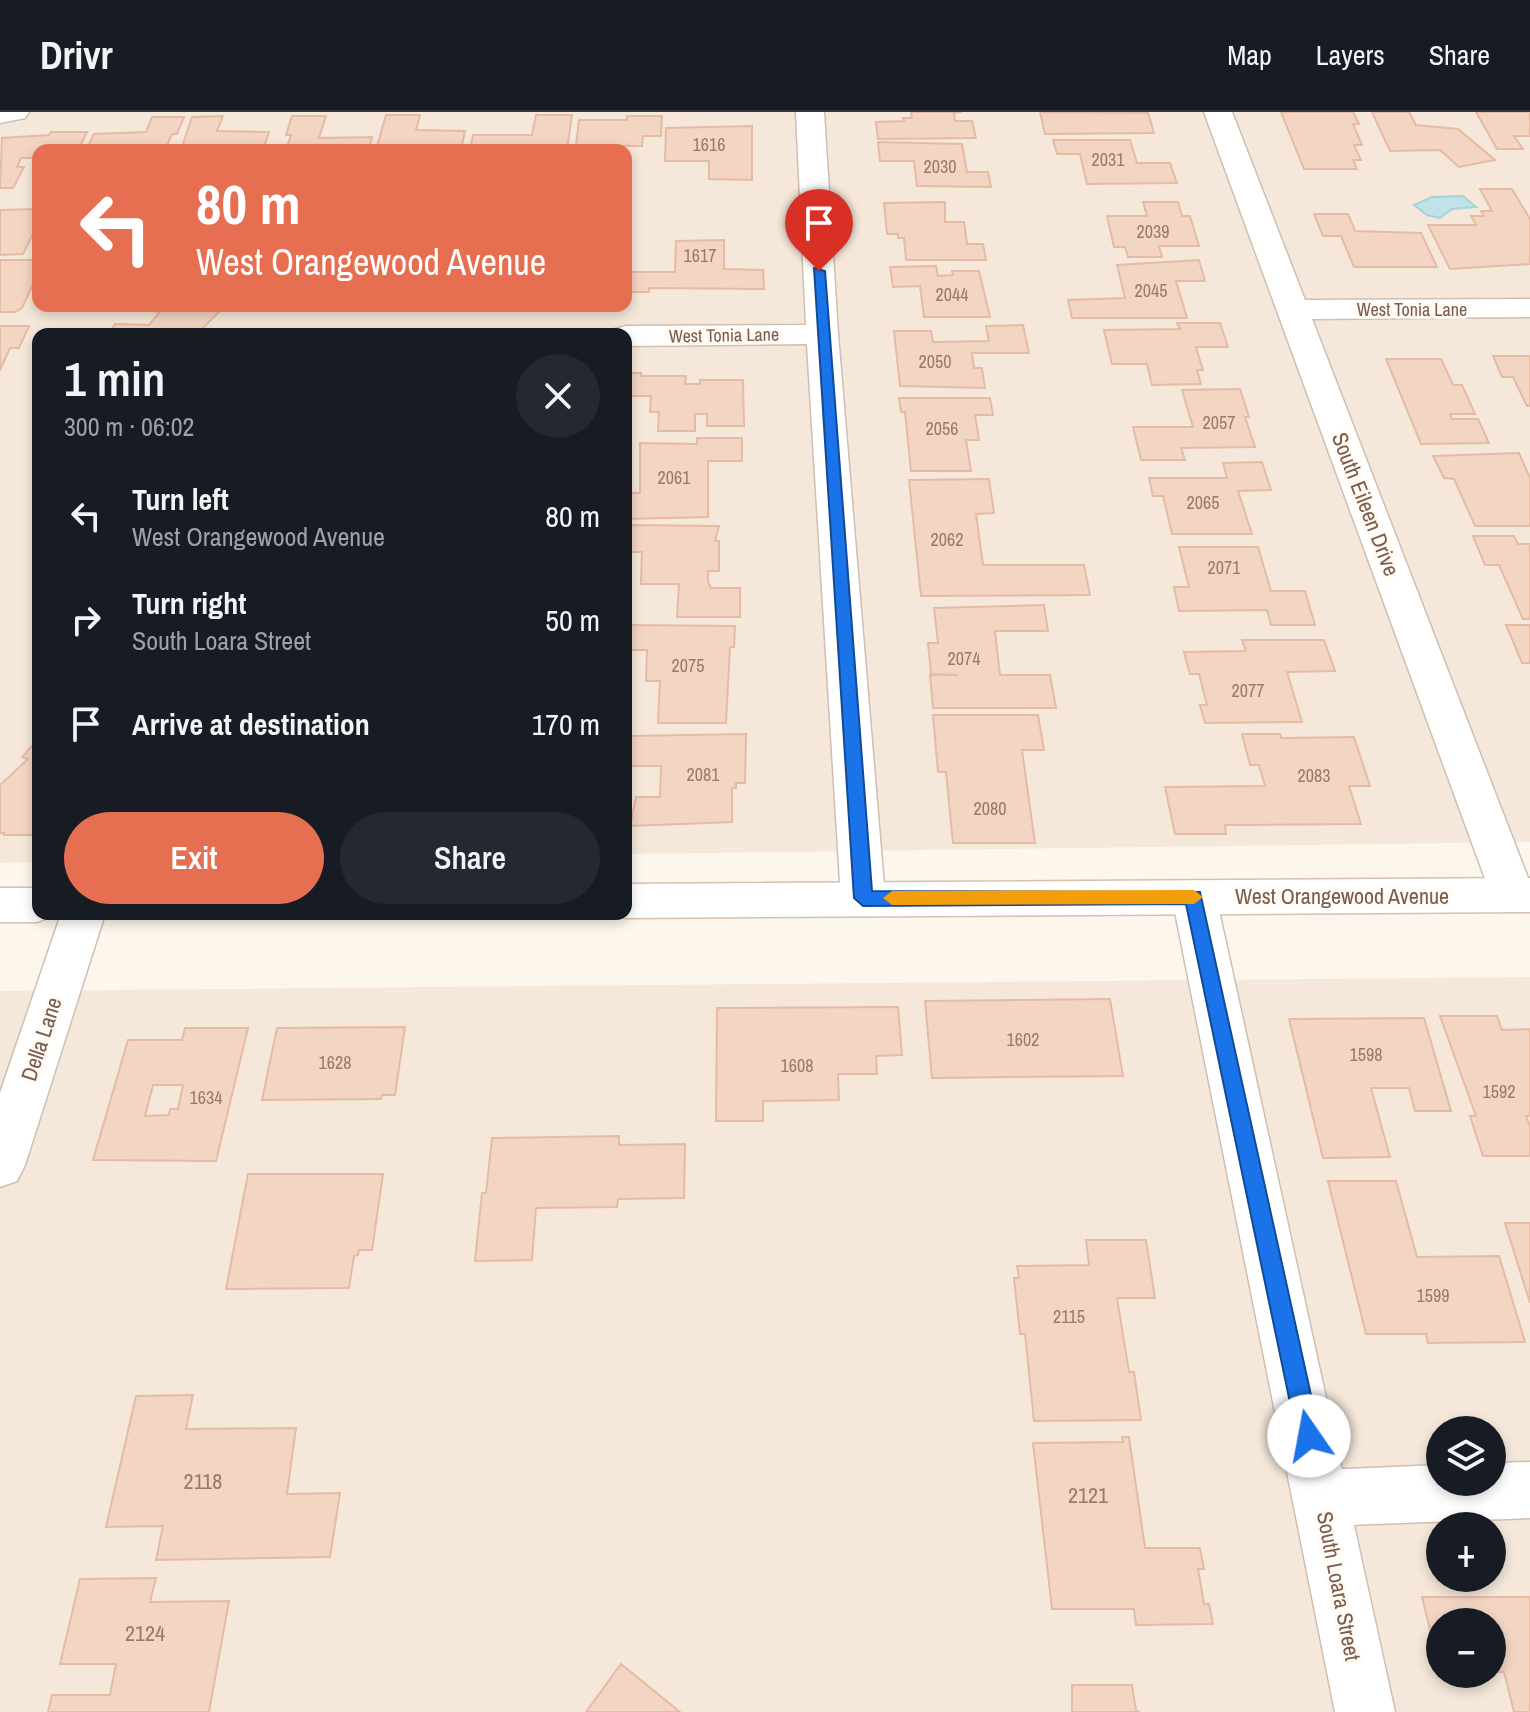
<!DOCTYPE html>
<html lang="en">
<head>
<meta charset="utf-8">
<style>
	:root { --surface:#171b24; --page:#242831; --text:#f1f3f6; --muted:#9ea1a6; --line:#363941; --accent:#e76f51 }
	body { margin:0; font-family:"Archivo Narrow",sans-serif; background:var(--page); color:var(--text); height:100vh; display:flex; flex-direction:column; font-size:30px; white-space:nowrap }
	* { box-sizing:border-box; margin:0 }
	p { font-size:26px; color:var(--muted) }
	.icon { flex:none; width:44px; height:44px; fill:none; stroke:currentColor; stroke-width:2; stroke-linecap:round; stroke-linejoin:round }
	.map { position:relative; flex:1; overflow:hidden }
	.drawer { position:absolute; left:32px; top:216px; width:600px; height:592px; display:flex; flex-direction:column; background:var(--surface); border-radius:16px; box-shadow:0 4px 12px #0003 }
	.drawer>* { flex:none }
	.hud { position:absolute; left:32px; top:32px; width:600px; height:168px; border-radius:16px; box-shadow:0 4px 12px #0003; background:#e76f51; color:#fff; overflow:hidden }
	.controls { position:absolute; left:1426px; top:1304px; display:grid; gap:16px }
	.controls a { display:grid; place-items:center; width:80px; height:80px; border-radius:50%; background:var(--surface); box-shadow:0 4px 12px #0003; font-size:40px }
	.pin { position:absolute; display:grid; place-items:center; width:68px; height:68px; color:#fff; margin:-82px -34px; border-radius:50% 50% 50% 0; rotate:-45deg; box-shadow:0 0 8px #0007 }
	.pin .icon { rotate:45deg }
	.me { position:absolute; width:88px; margin:-44px; rotate:348deg; stroke-linejoin:round; filter:drop-shadow(0 0 6px #0008) }
	.turn { display:flex; align-items:center; gap:28px; height:168px; padding:0 32px; font-size:36px }
	.turn .icon { width:104px; height:104px; stroke-width:2.5 }
	.turn b { display:block; font-size:56px; line-height:68px }
	.round { display:grid; place-items:center; flex:none; width:84px; height:84px; border-radius:42px; background:var(--page) }
	.summary { display:flex; align-items:center; justify-content:space-between; height:136px; padding:0 32px }
	h1 { font-size:48px; font-weight:600; line-height:60px }
	.button { display:flex; gap:16px; margin-top:auto; padding:16px 32px }
	.button a { flex:1; height:92px; border-radius:48px; background:var(--accent); color:#fff; font-size:32px; font-weight:600; line-height:92px; text-align:center }
	.button a+a { background:var(--page); color:var(--text) }
	ul { padding:0; list-style:none }
	li { display:flex; align-items:center; gap:24px; height:104px; padding:0 32px }
	li div { flex:1 }
	li b { display:block; font-size:30px }
	li em { font-style:normal }
	header { display:flex; align-items:center; gap:48px; box-sizing:border-box; height:112px; padding:0 40px; background:var(--surface); border-bottom:2px solid var(--line) }
	header strong { font-size:38px }
	nav { display:flex; gap:44px; margin-inline-start:auto; font-size:28px }
	.map>svg:first-child { display:block }
</style>
</head>
<body>
<header>
<strong>Drivr</strong>
<nav><a>Map</a><a>Layers</a><a>Share</a></nav>
</header>
<div class="map">
<svg width="1530" height="1600" viewBox="0 0 1530 1600">
	<rect width="100%" height="100%" fill="#fdf6ec"/>
	<g fill="#f5e8da" fill-rule="evenodd">
		<path d="M0,0H1530V730L626,742V222H38V750L0,751ZM38,38H626V194H38Z"/>
		<path d="M1530,865V1600H0V879ZM1440,1318H1492V1370H1440ZM1440,1414H1492V1466H1440ZM1440,1510H1492V1562H1440Z"/>
	</g>
	<polygon fill="#bfe3e8" stroke="#a5d3da" stroke-width="2" points="1463,84 1476,95 1452,97 1440,106 1427,103 1414,93 1432,85"/>
	<g fill="#f3d5c3" stroke="#e6bba3" stroke-width="2" fill-rule="evenodd">
		<polygon points="911,0 962,0 954,1 955,9 972,9 976,26 878,27 876,10 904,9 903,6 912,6"/>
		<polygon points="1040,0 1148,1 1154,21 1045,22"/>
		<polygon points="1281,0 1353,0 1359,12 1353,12 1362,33 1354,33 1361,48 1353,48 1357,57 1304,57"/>
		<polygon points="1372,0 1409,0 1416,13 1458,17 1495,48 1459,55 1440,38 1390,39"/>
		<polygon points="1476,0 1530,0 1530,24 1514,24 1523,37 1497,37"/>
		<polygon points="386,3 420,3 416,18 465,19 461,38 376,38"/>
		<polygon points="536,3 572,3 567,38 470,38 473,23 532,23"/>
		<polygon points="223,4 217,19 269,20 263,38 181,38 192,5"/>
		<polygon points="292,4 326,4 319,26 372,25 368,38 286,38 291,23 286,23"/>
		<polygon points="627,4 662,4 661,24 643,24 642,34 620,34 619,38 578,38 579,34 576,34 579,8 627,8"/>
		<polygon points="152,5 184,5 177,22 172,22 165,38 86,38 94,22 146,20"/>
		<polygon points="752,14 752,68 709,67 709,49 665,49 666,16"/>
		<polygon points="51,20 87,20 78,38 38,38 38,46 21,46 17,55 24,55 13,76 0,76 2,26 49,23"/>
		<polygon points="1053,28 1130,28 1137,51 1170,51 1177,71 1087,72 1080,42 1057,42"/>
		<polygon points="878,30 962,32 967,60 988,60 991,75 917,74 914,49 880,49"/>
		<polygon points="1480,77 1512,77 1530,107 1530,152 1450,157 1428,113 1476,113 1471,104 1484,104 1481,99 1492,99"/>
		<polygon points="945,90 945,110 964,110 967,132 983,132 986,148 906,148 904,126 898,126 898,122 887,122 884,91"/>
		<polygon points="1143,90 1178,90 1182,104 1190,104 1199,134 1159,134 1162,145 1128,145 1125,135 1114,135 1107,104 1147,104"/>
		<polygon points="38,97 38,112 23,142 0,143 0,98"/>
		<polygon points="1314,102 1348,102 1355,119 1421,121 1437,155 1354,155 1341,124 1323,124"/>
		<polygon points="724,128 724,157 763,158 764,177 649,176 649,180 626,180 626,160 675,160 676,129"/>
		<polygon points="0,148 38,148 33,164 37,164 22,196 15,200 0,200"/>
		<polygon points="1199,148 1205,169 1176,169 1187,206 1072,206 1068,188 1125,186 1117,153"/>
		<polygon points="936,154 938,164 953,163 952,159 979,159 990,205 924,205 920,174 893,175 890,155"/>
		<polygon points="123,194 225,194 199,220 184,218 180,222 109,222 115,212 149,213 160,200"/>
		<polygon points="1177,211 1220,211 1228,235 1196,235 1203,258 1197,258 1201,272 1152,273 1147,252 1112,252 1104,218 1180,217"/>
		<polygon points="1023,213 1029,241 972,241 974,256 982,256 985,276 900,274 894,219 931,219 933,230 989,229 986,214"/>
		<polygon points="0,214 29,214 19,236 10,236 0,258"/>
		<polygon points="1493,244 1530,244 1530,294 1527,294 1513,265 1502,265"/>
		<polygon points="1386,247 1441,247 1453,273 1462,273 1475,302 1450,302 1452,307 1478,307 1489,331 1421,332"/>
		<polygon points="626,261 641,261 641,264 686,264 685,272 700,272 700,268 743,268 744,314 707,314 707,302 695,302 695,319 658,319 659,300 650,300 651,284 626,284"/>
		<polygon points="1240,277 1249,305 1245,305 1255,335 1181,336 1185,348 1141,348 1133,315 1193,315 1182,278"/>
		<polygon points="899,286 990,286 993,303 975,303 979,328 966,328 971,359 911,359 905,300 901,300"/>
		<polygon points="697,326 742,326 742,349 708,349 708,405 626,407 626,381 640,381 640,331 697,332"/>
		<polygon points="1519,341 1530,366 1530,414 1475,414 1454,367 1444,366 1433,344"/>
		<polygon points="1262,350 1271,378 1238,379 1252,422 1172,422 1163,384 1153,384 1149,366 1227,366 1223,351"/>
		<polygon points="989,367 994,401 976,402 983,453 1084,453 1090,483 921,484 909,368"/>
		<polygon points="626,413 719,414 715,429 719,429 719,459 708,459 708,470 711,476 740,476 740,505 677,505 679,472 641,472 642,440 626,440"/>
		<polygon points="1473,424 1514,424 1518,432 1530,432 1530,507 1523,507 1499,453 1485,453"/>
		<polygon points="1179,435 1258,435 1271,479 1305,479 1315,513 1271,513 1267,498 1179,499 1174,475 1189,475"/>
		<polygon points="1044,493 1048,519 995,519 1000,563 1050,563 1056,596 933,596 930,563 958,563 931,562 928,531 938,531 934,496"/>
		<polygon points="630,513 735,514 734,535 730,535 726,611 658,611 660,569 646,569 647,538 628,538"/>
		<polygon points="1506,513 1530,513 1530,551 1522,551"/>
		<polygon points="1242,528 1324,528 1335,559 1287,560 1302,610 1205,611 1200,593 1207,593 1199,562 1190,562 1184,540 1246,539"/>
		<polygon points="933,603 1038,603 1044,638 1022,638 1035,731 953,731 946,660 938,660"/>
		<polygon points="746,622 745,671 736,671 736,676 732,676 732,710 630,714 636,685 660,685 661,654 627,654 629,624"/>
		<polygon points="1242,622 1280,622 1281,626 1354,625 1370,674 1349,674 1361,712 1225,713 1226,722 1175,722 1165,675 1265,674 1259,653 1250,653"/>
		<polygon points="38,627 38,723 4,723 4,721 0,721 0,673 28,647 22,645"/>
		<polygon points="1110,887 1123,964 932,966 925,889"/>
		<polygon points="898,895 902,943 876,944 877,962 838,962 839,988 763,989 763,1009 716,1009 717,896"/>
		<polygon points="1440,904 1497,904 1502,918 1530,917 1530,1004 1526,1004 1530,1014 1530,1044 1483,1044 1470,1004 1476,1004"/>
		<polygon points="1424,906 1451,999 1415,999 1409,976 1371,976 1390,1045 1323,1046 1289,907"/>
		<polygon points="405,915 395,983 382,983 381,987 262,988 277,916"/>
		<path d="M185,916H248L216,1049L93,1048L128,928H182ZM153,973H183L178,997H170L169,1003L145,1004Z"/>
		<polygon points="619,1024 619,1033 685,1032 684,1086 618,1087 617,1095 536,1096 532,1148 475,1149 482,1081 486,1081 492,1026"/>
		<polygon points="248,1062 383,1062 372,1138 359,1138 358,1143 354,1144 349,1176 226,1177"/>
		<polygon points="1328,1069 1396,1069 1417,1145 1499,1144 1525,1230 1428,1231 1426,1222 1366,1222"/>
		<polygon points="1505,1111 1530,1111 1530,1191"/>
		<polygon points="1086,1128 1146,1128 1155,1186 1117,1186 1129,1260 1134,1260 1141,1308 1034,1309 1025,1222 1020,1222 1014,1166 1019,1166 1017,1154 1089,1153"/>
		<polygon points="193,1283 186,1317 296,1316 287,1382 340,1381 330,1445 156,1448 163,1414 106,1415 136,1284"/>
		<polygon points="1122,1325 1129,1325 1145,1436 1200,1436 1204,1457 1198,1457 1204,1492 1209,1492 1213,1512 1136,1513 1134,1497 1052,1497 1033,1331 1123,1330"/>
		<polygon points="156,1466 150,1490 229,1489 209,1600 48,1600 52,1583 110,1583 116,1552 60,1552 80,1467"/>
		<polygon points="1422,1485 1530,1485 1530,1600 1514,1600 1504,1560 1492,1560 1492,1510 1440,1510 1440,1558"/>
		<polygon points="621,1552 680,1600 586,1600"/>
		<polygon points="1072,1573 1132,1573 1136,1599 1140,1600 1072,1600"/>
	</g>
	<g fill="none" stroke-linecap="round" stroke-linejoin="round">
		<defs>
			<g id="minor">
				<polygon points="0,0 29,0 25,6 0,11"/>
				<polygon points="796,0 824,0 838,222 885,786 878,798 863,803 848,798 841,786 807,232 626,234 626,222 611,222 615,217 626,214 806,213"/>
				<polygon points="1204,0 1232,0 1305,188 1530,187 1530,205 1312,207 1530,771 1528,795 1513,800 1498,795 1491,783"/>
				<polygon points="61,802 105,802 25,1053 17,1069 0,1075 0,981"/>
				<polygon points="1530,1350 1530,1406 1322,1414 1302,1406 1294,1386 1302,1366 1322,1358 1440,1353 1440,1370 1492,1370 1492,1351"/>
			</g>
			<polygon id="tertiary" points="1194,768 1209,773 1216,785 1395,1600 1335,1600 1172,785 1179,773"/>
			<g id="secondary">
				<polygon points="1530,766 1530,800 626,806 613,802 626,802 626,772"/>
				<polygon points="0,776 38,776 38,802 55,802 38,810 0,810"/>
			</g>
		</defs>
		<use href="#minor" stroke="#d1beb0" stroke-width="3"/>
		<use href="#tertiary" stroke="#d1beb0" stroke-width="3"/>
		<use href="#secondary" stroke="#d6c0b0" stroke-width="3"/>
		<use href="#minor" fill="#fff" fill-rule="evenodd"/>
		<use href="#tertiary" fill="#fff" fill-rule="evenodd"/>
		<use href="#secondary" fill="#fff" fill-rule="evenodd"/>
	</g>
	<polygon fill="#1a73e8" stroke="#114b97" stroke-width="2" points="814,156 825,159 872,779 1200,780 1320,1324 1317,1332 1309,1335 1301,1332 1297,1324 1186,792 863,794 854,786"/>
	<polygon fill="#f59e0b" points="1194,778 1203,785 1194,792 892,793 883,786 892,779"/>
	<g text-anchor="middle" dominant-baseline="central" stroke-width="6" stroke-linejoin="round" paint-order="stroke">
		<g font-size="18" fill="#987a6a">
			<text x="709" y="32">1616</text>
			<text x="1108" y="47">2031</text>
			<text x="940" y="54">2030</text>
			<text x="1153" y="119">2039</text>
			<text x="700" y="143">1617</text>
			<text x="1151" y="178">2045</text>
			<text x="952" y="182">2044</text>
			<text x="935" y="249">2050</text>
			<text x="1219" y="310">2057</text>
			<text x="942" y="316">2056</text>
			<text x="674" y="365">2061</text>
			<text x="1203" y="390">2065</text>
			<text x="947" y="427">2062</text>
			<text x="1224" y="455">2071</text>
			<text x="964" y="546">2074</text>
			<text x="688" y="553">2075</text>
			<text x="1248" y="578">2077</text>
			<text x="703" y="662">2081</text>
			<text x="1314" y="663">2083</text>
			<text x="990" y="696">2080</text>
			<text x="1023" y="927">1602</text>
			<text x="1366" y="942">1598</text>
			<text x="335" y="950">1628</text>
			<text x="797" y="953">1608</text>
			<text x="1499" y="979">1592</text>
			<text x="206" y="985">1634</text>
			<text x="1433" y="1183">1599</text>
			<text x="1069" y="1204">2115</text>
		</g>
		<g font-size="18" fill="#7a5c4d" stroke="#fffaf3">
			<text x="1412" y="197">West Tonia Lane</text>
			<text transform="translate(724 223) rotate(-1)">West Tonia Lane</text>
		</g>
		<g font-size="22" fill="#7a5c4d" stroke="#fffaf3">
			<text transform="translate(1366 392) rotate(69)">South Eileen Drive</text>
			<text x="1342" y="784">West Orangewood Avenue</text>
			<text transform="translate(41 927) rotate(-72)">Della Lane</text>
			<text transform="translate(1339 1474) rotate(79)">South Loara Street</text>
		</g>
		<g font-size="22" fill="#987a6a">
			<text x="203" y="1369">2118</text>
			<text x="1088" y="1383">2121</text>
			<text x="145" y="1521">2124</text>
		</g>
	</g>
</svg>
<div class="controls">
<a><svg class="icon" aria-label="layers" viewBox="0 0 24 24"><path d="M12 4l9 5-9 5-9-5zM3 14l9 5 9-5"/></svg></a>
<a>+</a>
<a>−</a>
</div>
<div class="pin" style="left:819px;top:159px;background:#d93025"><svg class="icon" aria-label="arrive" viewBox="0 0 24 24"><path d="M6 21V4h12l-3 4 3 4H6"/></svg></div>
<svg class="me" style="left:1309px;top:1324px" viewBox="-20 -20 40 40"><circle r="19" fill="#fff"/><path d="M0-13L10 11 0 6-10 11z" fill="#1a73e8"/></svg>
<div class="hud">
<div class="turn"><svg class="icon" aria-label="left" viewBox="0 0 24 24"><path d="M17 20v-9H6M10 6l-5 5 5 5"/></svg><div><b>80 m</b>West Orangewood Avenue</div></div>
</div>
<section class="drawer">
<div class="summary"><div><h1>1 min</h1><p>300 m · 06:02</p></div><a class="round"><svg class="icon" aria-label="close" viewBox="0 0 24 24"><path d="M6 6l12 12M18 6L6 18"/></svg></a></div>
<ul>
<li><svg class="icon" aria-label="left" viewBox="0 0 24 24"><path d="M17 20v-9H6M10 6l-5 5 5 5"/></svg><div><b>Turn left</b><p>West Orangewood Avenue</p></div><em>80 m</em></li>
<li><svg class="icon" aria-label="right" viewBox="0 0 24 24"><path d="M7 20v-9h11M14 6l5 5-5 5"/></svg><div><b>Turn right</b><p>South Loara Street</p></div><em>50 m</em></li>
<li><svg class="icon" aria-label="arrive" viewBox="0 0 24 24"><path d="M6 21V4h12l-3 4 3 4H6"/></svg><div><b>Arrive at destination</b></div><em>170 m</em></li>
</ul>
<div class="button"><a>Exit</a><a>Share</a></div>
</section>
</div>
</body>
</html>
